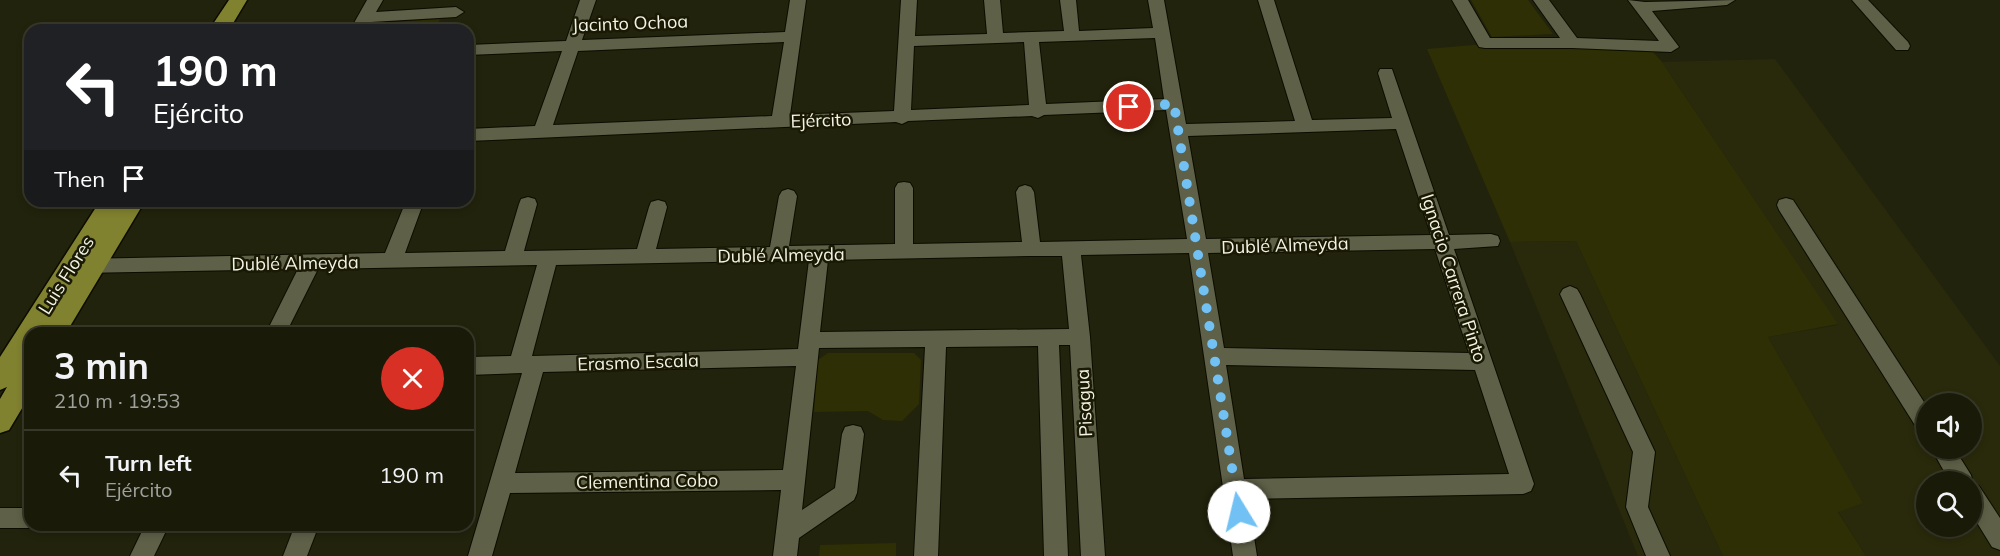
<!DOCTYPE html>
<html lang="en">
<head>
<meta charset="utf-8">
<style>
	:root { --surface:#1a1a09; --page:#232312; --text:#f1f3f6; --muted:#9fa19c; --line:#38382a }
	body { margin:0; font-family:Mulish,sans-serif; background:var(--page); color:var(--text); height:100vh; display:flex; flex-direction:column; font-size:22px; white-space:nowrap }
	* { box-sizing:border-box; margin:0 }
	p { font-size:20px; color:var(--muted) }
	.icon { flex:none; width:33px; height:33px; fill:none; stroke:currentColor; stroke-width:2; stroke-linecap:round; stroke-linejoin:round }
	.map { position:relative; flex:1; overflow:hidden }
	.sheet { position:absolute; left:24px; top:327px; width:450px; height:204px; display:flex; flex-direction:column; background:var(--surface); border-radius:18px; box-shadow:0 3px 9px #0003,0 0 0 2px var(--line) }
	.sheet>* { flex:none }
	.top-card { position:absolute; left:24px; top:24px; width:450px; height:183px; border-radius:18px; box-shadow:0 3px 9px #0003,0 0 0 2px var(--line); background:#202124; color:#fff; overflow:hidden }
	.fabs { position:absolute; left:1916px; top:393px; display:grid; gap:12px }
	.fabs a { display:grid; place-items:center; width:66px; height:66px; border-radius:50%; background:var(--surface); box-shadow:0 3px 9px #0003,0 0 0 2px var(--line); font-size:30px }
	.pin { position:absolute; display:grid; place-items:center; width:51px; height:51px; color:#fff; margin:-26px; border:3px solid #fff; border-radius:50%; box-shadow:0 2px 6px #0007 }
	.me { position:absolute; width:66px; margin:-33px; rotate:351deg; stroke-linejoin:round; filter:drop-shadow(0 0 4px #0008) }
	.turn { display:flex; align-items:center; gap:21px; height:126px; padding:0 30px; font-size:27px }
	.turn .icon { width:78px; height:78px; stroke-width:2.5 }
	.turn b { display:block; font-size:42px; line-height:51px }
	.then { display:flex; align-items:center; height:57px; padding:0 30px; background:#0003; gap:12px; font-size:22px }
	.round { display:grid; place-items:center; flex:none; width:63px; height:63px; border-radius:32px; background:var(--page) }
	.summary { display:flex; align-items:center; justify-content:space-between; height:102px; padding:0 30px }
	h1 { font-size:36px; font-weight:700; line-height:45px }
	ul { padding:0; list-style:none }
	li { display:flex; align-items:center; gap:18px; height:90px; padding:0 30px; border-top:2px solid var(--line) }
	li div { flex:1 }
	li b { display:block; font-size:22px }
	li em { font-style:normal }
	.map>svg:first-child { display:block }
</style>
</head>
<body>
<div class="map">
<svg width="2000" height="556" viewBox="0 0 2000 556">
	<rect width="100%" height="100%" fill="#22230c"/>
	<g fill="#292a0b" fill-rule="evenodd">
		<path d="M1775,59L2000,366V556H1866L1838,511L1862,502L1768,337L1838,325L1662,62ZM1926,404H1971V448H1926ZM1926,482H1971V526H1926Z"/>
		<polygon points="1576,241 1723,556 1638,556 1510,242"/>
	</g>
	<g fill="#2e2f05">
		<polygon points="1471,0 1528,0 1553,34 1492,37"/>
		<polygon points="440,19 435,30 372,30 376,23"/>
		<polygon points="1474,45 1568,46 1652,51 1662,62 1838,324 1768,337 1863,503 1838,512 1866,556 1723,556 1576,241 1510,242 1427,49"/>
		<polygon points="828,353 914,353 921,360 919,404 902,421 883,420 868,411 814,412 818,360"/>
		<polygon points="896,543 896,556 819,556 820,545"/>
	</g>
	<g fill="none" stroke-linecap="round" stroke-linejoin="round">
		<defs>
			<g id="minor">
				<polygon points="367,0 383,0 376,12 456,7 464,12 456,17 371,22 366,30 350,30"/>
				<path d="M580,0H596L582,40L785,32L790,0H806L790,115L894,111L901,0H917L915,36L987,34L984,0H1000L1003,33L1064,31L1060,0H1076L1079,31L1153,28L1148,0H1164L1186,124L1295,121L1258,0H1274L1312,120L1392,118L1378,73L1380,69H1392L1449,235L1491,234L1498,236L1500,241L1498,246L1454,249L1534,484L1531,491L1523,494L1248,499L1257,556H1233L1189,253L1081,255L1090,337L1105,556H1081L1070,345H1059L1068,556H1044L1038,346L946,347L938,556H914L925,347L819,348L802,510L835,488L842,434L845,427L853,425L861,427L864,434L857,493L854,500L799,538L797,556H773L781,490L510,493L492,556H468L522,373L468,375V357L511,356L537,265L318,269L286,333H266L298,269L81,273L74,271L71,266L74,261L81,259L385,253L406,201H424L405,253L505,251L519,204L521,199L528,197L535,199L537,204L524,251L637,249L649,207L651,202L658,200L665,202L667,207L656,249L770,247L779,196L782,191L788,189L794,191L797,196L789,246L895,244V188L898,183L904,182L910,183L913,188V244L1022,242L1016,192L1019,187L1025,185L1031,187L1034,192L1040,242L1187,239L1166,110L1044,115L1038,118L1032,116L908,121L902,124L896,122L468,141V129L535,126L562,51L468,55V45L566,41ZM1155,38L1164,99L1046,104L1039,42ZM784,42L772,116L553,125L578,51ZM1024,42L1029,105L911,110L914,46ZM1396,129L1431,235L1206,239L1188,136ZM1435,249L1469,353L1224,348L1208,253ZM1029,256H1062L1069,329L820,332L828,260ZM809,260L798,349L532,356L556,265ZM1226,365L1475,370L1509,474L1244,479ZM796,366L783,470L515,473L543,372Z"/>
				<polygon points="1452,0 1468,0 1490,38 1560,38 1533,0 1549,0 1577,38 1659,41 1628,0 1645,2 1735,0 1727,5 1652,11 1679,47 1671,52 1572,48 1485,48 1479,47"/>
				<polygon points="1852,0 1868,0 1908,42 1910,46 1908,50 1896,50"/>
				<polygon points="1786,198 1793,200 1926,405 1926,432 1918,430 1779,210 1777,205 1779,200"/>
				<polygon points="1570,286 1577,289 1580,294 1655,452 1648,507 1670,556 1646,556 1626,507 1633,452 1560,294 1563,289"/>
				<polygon points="1931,448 1954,448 1971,475 1973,484 1979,486 2000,518 2000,550 1992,547 1971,513 1971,482 1950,482"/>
				<polygon points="0,508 30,508 30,525 38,525 30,528 0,528"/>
				<polygon points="145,525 169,525 154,556 130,556"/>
				<polygon points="295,525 319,525 307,556 283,556"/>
			</g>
			<g id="major">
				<polygon points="229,0 247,0 229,30 209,30"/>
				<polygon points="100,201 145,201 66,333 30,333 30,353 23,364 30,361 30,395 9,430 0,433 0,399 7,387 0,390 0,357"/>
			</g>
		</defs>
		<use href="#minor" stroke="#0c0c00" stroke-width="2"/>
		<use href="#major" stroke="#0c0c00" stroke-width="3"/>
		<use href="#minor" fill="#5e6047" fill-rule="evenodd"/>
		<use href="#major" fill="#80822f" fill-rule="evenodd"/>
	</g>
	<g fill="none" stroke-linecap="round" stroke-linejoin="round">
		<polyline stroke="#71c1f5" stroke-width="10" stroke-dasharray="0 18" points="1129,107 1174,104 1239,512"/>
	</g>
	<g text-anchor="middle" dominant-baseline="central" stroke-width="5" stroke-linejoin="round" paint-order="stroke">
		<g font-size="18" fill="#f2f3e5" stroke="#191904">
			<text transform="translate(630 23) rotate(-2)">Jacinto Ochoa</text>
			<text transform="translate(821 120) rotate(-2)">Ejército</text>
			<text transform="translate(1285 245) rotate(-2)">Dublé Almeyda</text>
			<text transform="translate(781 255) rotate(-1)">Dublé Almeyda</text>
			<text transform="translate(295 263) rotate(-1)">Dublé Almeyda</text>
			<text transform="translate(66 275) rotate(-58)">Luis Flores</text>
			<text transform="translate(1454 278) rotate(72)">Ignacio Carrera Pinto</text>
			<text transform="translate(638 362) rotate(-2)">Erasmo Escala</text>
			<text transform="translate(1084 403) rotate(-93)">Pisagua</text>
			<text transform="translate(647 481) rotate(-1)">Clementina Cobo</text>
		</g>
	</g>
</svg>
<div class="fabs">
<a><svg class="icon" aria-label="sound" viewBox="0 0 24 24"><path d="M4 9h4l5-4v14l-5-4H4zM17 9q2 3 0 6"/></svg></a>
<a><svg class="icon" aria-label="search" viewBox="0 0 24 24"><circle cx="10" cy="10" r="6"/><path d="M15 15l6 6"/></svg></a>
</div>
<div class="pin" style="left:1129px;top:107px;background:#d93025"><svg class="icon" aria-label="arrive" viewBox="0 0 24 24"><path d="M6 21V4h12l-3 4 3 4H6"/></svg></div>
<svg class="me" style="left:1239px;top:512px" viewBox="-20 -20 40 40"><circle r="19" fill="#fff"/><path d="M0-13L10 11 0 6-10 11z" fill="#71c1f5"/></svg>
<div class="top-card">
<div class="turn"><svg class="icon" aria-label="left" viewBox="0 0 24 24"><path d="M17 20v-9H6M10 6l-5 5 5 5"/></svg><div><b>190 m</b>Ejército</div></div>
<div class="then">Then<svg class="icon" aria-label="arrive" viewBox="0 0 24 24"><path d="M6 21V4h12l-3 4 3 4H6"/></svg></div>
</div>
<section class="sheet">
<div class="summary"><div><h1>3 min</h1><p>210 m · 19:53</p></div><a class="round" style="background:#d93025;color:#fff"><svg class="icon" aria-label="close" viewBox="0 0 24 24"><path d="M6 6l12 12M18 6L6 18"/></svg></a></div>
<ul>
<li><svg class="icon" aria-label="left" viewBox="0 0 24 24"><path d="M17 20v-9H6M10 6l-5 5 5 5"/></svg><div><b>Turn left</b><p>Ejército</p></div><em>190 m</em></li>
</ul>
</section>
</div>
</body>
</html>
